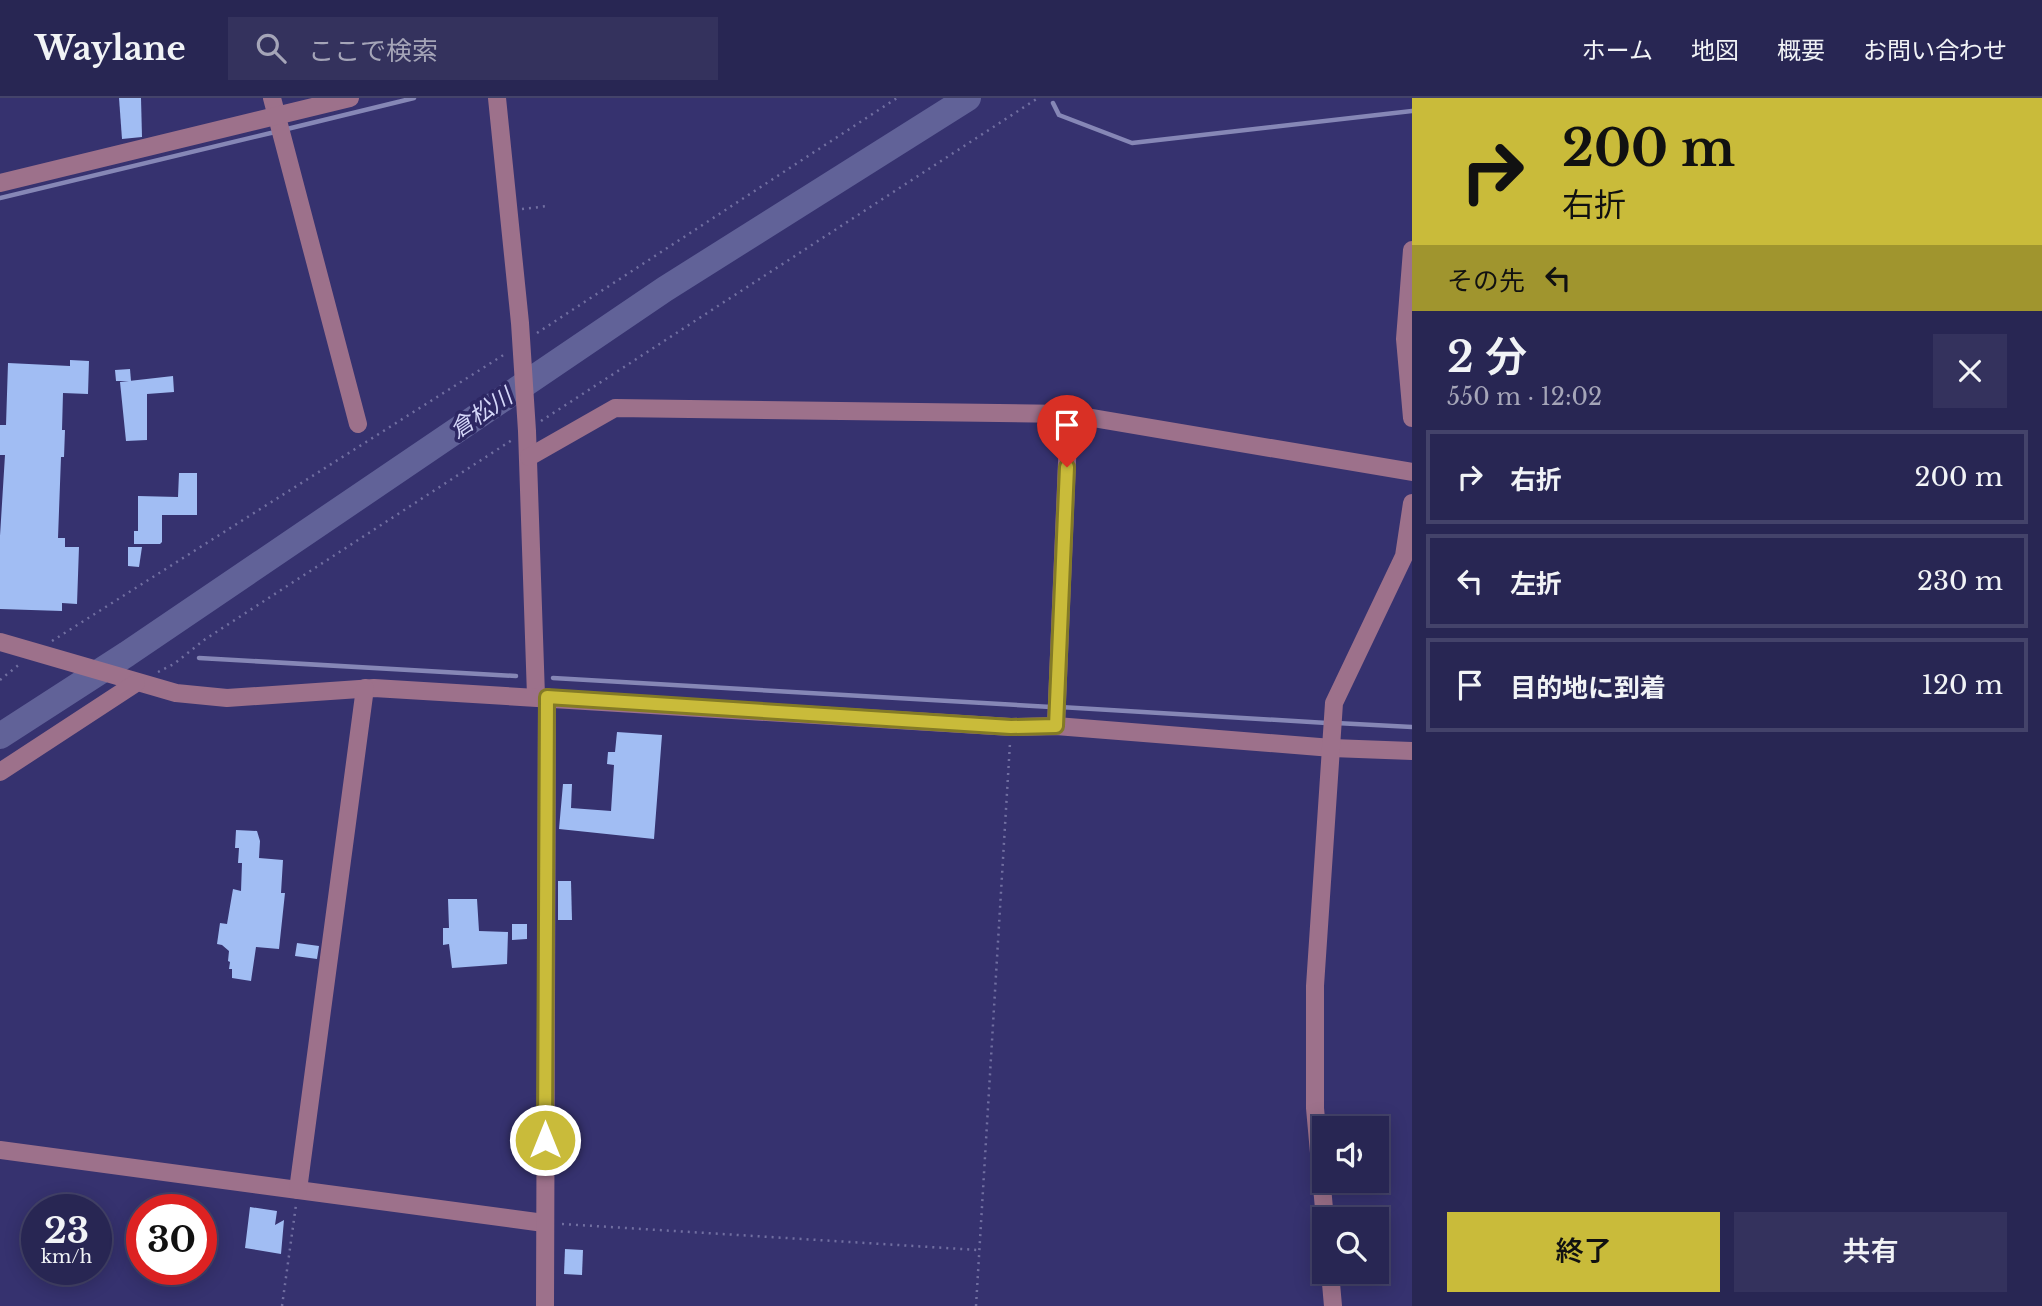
<!DOCTYPE html>
<html lang="ja">
<head>
<meta charset="utf-8">
<style>
	:root { --surface:#282653; --page:#34325d; --text:#f1f3f6; --muted:#a5a5b8; --line:#44436a; --accent:#c9bb3a }
	body { margin:0; font-family:"Libre Baskerville","Noto Sans JP",serif; background:var(--page); color:var(--text); height:100vh; display:flex; flex-direction:column; font-size:26px; white-space:nowrap }
	* { box-sizing:border-box; margin:0 }
	p { font-size:23px; color:var(--muted) }
	.icon { flex:none; width:38px; height:38px; fill:none; stroke:currentColor; stroke-width:2; stroke-linecap:round; stroke-linejoin:round }
	.map { position:relative; flex:1; overflow:hidden }
	.side { display:flex; flex-direction:column; background:var(--surface); width:630px }
	.side>* { flex:none }
	.guide { background:#c9bb3a; color:#111; overflow:hidden }
	.tools { position:absolute; left:1312px; top:1018px; display:grid; gap:14px }
	.tools a { display:grid; place-items:center; width:77px; height:77px; border-radius:0px; background:var(--surface); box-shadow:0 4px 18px #0003,0 0 0 2px var(--line); font-size:35px }
	.speed { position:absolute; left:21px; top:1096px; display:flex; gap:14px; font-size:35px; font-weight:700; text-align:center }
	.speed>* { display:grid; place-content:center; width:91px; height:91px; border-radius:50%; background:var(--surface); box-shadow:0 4px 18px #0003,0 0 0 2px var(--line); line-height:1 }
	.speed small { font-size:18px; font-weight:400 }
	.speed .limit { border:10px solid #d22; background:#fff; color:#111 }
	.pin { position:absolute; display:grid; place-items:center; width:60px; height:60px; color:#fff; margin:-72px -30px; border-radius:50% 50% 50% 0; rotate:-45deg; box-shadow:0 0 7px #0007 }
	.pin .icon { rotate:45deg }
	.me { position:absolute; width:77px; margin:-38px; rotate:0deg; stroke-linejoin:round; filter:drop-shadow(0 0 5px #0008) }
	.turn { display:flex; align-items:center; gap:24px; height:147px; padding:0 35px; font-size:32px }
	.turn .icon { width:91px; height:91px; stroke-width:2.5 }
	.turn b { display:block; font-size:49px; line-height:60px }
	.then { display:flex; align-items:center; height:66px; padding:0 35px; background:#0003; gap:14px; font-size:26px }
	.round { display:grid; place-items:center; flex:none; width:74px; height:74px; border-radius:0px; background:var(--page) }
	.headline { display:flex; align-items:center; justify-content:space-between; height:119px; padding:0 35px }
	h1 { font-size:42px; font-weight:600; line-height:52px }
	.button { display:flex; gap:14px; margin-top:auto; padding:14px 35px }
	.button a { flex:1; height:80px; border-radius:0px; background:var(--accent); color:#111; font-size:28px; font-weight:600; line-height:80px; text-align:center }
	.button a+a { background:var(--page); color:var(--text) }
	ul { padding:0; list-style:none }
	li { display:flex; align-items:center; gap:21px; height:94px; margin:0 14px 10px; padding:0 21px; border:4px solid var(--line); border-radius:0px }
	li div { flex:1 }
	li b { display:block; font-size:26px }
	li em { font-style:normal }
	header { display:flex; align-items:center; gap:42px; box-sizing:border-box; height:98px; padding:0 35px; background:var(--surface); border-bottom:2px solid var(--line) }
	header strong { font-size:33px }
	nav { display:flex; gap:38px; margin-inline-start:auto; font-size:24px }
	.search { width:490px; height:63px; background:var(--page); display:flex; align-items:center; gap:18px; box-sizing:border-box; padding:0 24px; border-radius:0px; color:var(--muted); font-size:26px }
	main { display:flex; flex:1; min-height:0 }
	.map>svg:first-child { display:block }
</style>
</head>
<body>
<header>
<strong>Waylane</strong>
<div class="search"><svg class="icon" aria-label="search" viewBox="0 0 24 24"><circle cx="10" cy="10" r="6"/><path d="M15 15l6 6"/></svg>ここで検索</div>
<nav><a>ホーム</a><a>地図</a><a>概要</a><a>お問い合わせ</a></nav>
</header>
<main>
<div class="map">
<svg width="1412" height="1208" viewBox="0 0 1412 1208">
	<rect width="100%" height="100%" fill="#36326f"/>
	<g fill="none" stroke-linecap="round" stroke-linejoin="round">
		<g stroke="#8687b6" stroke-width="4.5">
			<polyline points="1053,5 1059,17 1132,45 1412,13"/>
			<polyline points="283,32 414,0"/>
			<polyline points="0,100 275,34"/>
			<polyline points="199,560 516,578"/>
			<polyline points="553,580 1051,609"/>
			<polyline points="1060,609 1327,625"/>
			<polyline points="1336,625 1412,629"/>
		</g>
		<polyline stroke="#616298" stroke-width="26" points="0,638 127,556 665,191 968,0"/>
	</g>
	<g fill="#a1bdf3">
		<polygon points="119,0 141,0 142,39 122,41"/>
		<polygon points="70,262 89,263 88,296 63,295 62,332 65,332 64,359 61,359 58,440 65,440 65,449 79,449 77,506 62,505 62,513 0,511 0,438 5,357 0,357 0,327 6,327 8,265 70,268"/>
		<polygon points="130,271 131,283 116,283 115,272"/>
		<polygon points="173,278 174,294 147,296 147,342 126,343 120,284"/>
		<polygon points="179,375 197,375 197,417 162,417 162,444 160,446 134,446 134,433 138,433 138,398 178,399"/>
		<polygon points="128,449 142,449 139,469 128,468"/>
		<polygon points="617,634 662,637 654,741 559,731 563,686 572,686 571,710 611,713 614,667 607,666 608,654 615,654"/>
		<polygon points="236,732 257,733 260,743 259,760 283,762 281,795 285,795 279,851 256,849 251,883 232,880 232,871 229,871 230,864 228,863 229,853 222,847 217,846 220,825 227,826 233,791 241,793 242,765 238,765 239,750 235,750"/>
		<polygon points="558,783 571,783 572,822 558,822"/>
		<polygon points="448,801 477,801 479,833 508,834 507,866 452,870 449,846 443,847 443,830 449,830"/>
		<polygon points="512,826 527,826 527,841 512,842"/>
		<polygon points="297,845 319,848 317,861 295,858"/>
		<polygon points="250,1109 277,1113 275,1127 284,1122 281,1156 245,1150"/>
		<polygon points="565,1151 583,1152 582,1177 564,1176"/>
	</g>
	<g fill="none" stroke-linecap="round" stroke-linejoin="round">
		<g stroke="#716fa1" stroke-width="2.5" stroke-dasharray="2 5" stroke-linecap="butt">
			<polyline points="522,111 548,108"/>
			<polyline points="537,235 897,0"/>
			<polyline points="541,323 1038,0"/>
			<polyline points="52,543 505,256"/>
			<polyline points="158,574 174,566 204,542 512,342"/>
			<polyline points="0,582 21,565"/>
			<polyline points="562,1126 978,1152"/>
			<polyline points="282,1208 296,1107"/>
			<polyline points="976,1208 1010,645"/>
		</g>
		<g stroke="#9d718b" stroke-width="18">
			<polyline points="272,0 358,326"/>
			<polyline points="497,0 520,225 527,333 536,598"/>
			<polyline points="0,85 350,0"/>
			<polyline points="1412,152 1405,241 1412,320"/>
			<polyline points="529,359 615,310 1069,316 1412,374"/>
			<polyline points="0,544 176,595 227,600 374,590 1011,629 1056,628 1332,650 1412,653"/>
			<polyline points="1056,628 1069,316"/>
			<polyline points="0,674 136,585"/>
			<polyline points="0,1052 544,1125"/>
			<polyline points="298,1092 365,590"/>
			<polyline points="1325,1122 1315,1010 1315,888 1334,605 1404,458 1412,405"/>
			<polyline points="1330,1174 1333,1208"/>
			<polyline points="545,1208 547,599"/>
		</g>
	</g>
	<g fill="none" stroke-linecap="round" stroke-linejoin="round">
		<defs>
			<polyline id="route" points="545,1042 547,599 1011,629 1056,628 1067,369"/>
		</defs>
		<use href="#route" stroke="#837a26" stroke-width="18"/>
		<use href="#route" stroke="#c9bb3a" stroke-width="12"/>
	</g>
	<g text-anchor="middle" dominant-baseline="central" stroke-width="7" stroke-linejoin="round" paint-order="stroke">
		<g font-size="23" font-style="italic" fill="#d4d6f8" stroke="#2d2763">
			<text transform="translate(481 315) rotate(-34)">倉松川</text>
		</g>
	</g>
</svg>
<div class="tools">
<a><svg class="icon" aria-label="sound" viewBox="0 0 24 24"><path d="M4 9h4l5-4v14l-5-4H4zM17 9q2 3 0 6"/></svg></a>
<a><svg class="icon" aria-label="search" viewBox="0 0 24 24"><circle cx="10" cy="10" r="6"/><path d="M15 15l6 6"/></svg></a>
</div>
<div class="speed"><div>23<small>km/h</small></div><div class="limit">30</div></div>
<div class="pin" style="left:1067px;top:369px;background:#d93025"><svg class="icon" aria-label="arrive" viewBox="0 0 24 24"><path d="M6 21V4h12l-3 4 3 4H6"/></svg></div>
<svg class="me" style="left:545px;top:1042px" viewBox="-20 -20 40 40"><circle r="17" fill="#c9bb3a" stroke="#fff" stroke-width="3"/><path d="M0-11L8 9 0 5-8 9z" fill="#fff"/></svg>
</div>
<section class="side">
<div class="guide">
<div class="turn"><svg class="icon" aria-label="right" viewBox="0 0 24 24"><path d="M7 20v-9h11M14 6l5 5-5 5"/></svg><div><b>200 m</b>右折</div></div>
<div class="then">その先<svg class="icon" aria-label="left" viewBox="0 0 24 24"><path d="M17 20v-9H6M10 6l-5 5 5 5"/></svg></div>
</div>
<div class="headline"><div><h1>2 分</h1><p>550 m · 12:02</p></div><a class="round"><svg class="icon" aria-label="close" viewBox="0 0 24 24"><path d="M6 6l12 12M18 6L6 18"/></svg></a></div>
<ul>
<li><svg class="icon" aria-label="right" viewBox="0 0 24 24"><path d="M7 20v-9h11M14 6l5 5-5 5"/></svg><div><b>右折</b></div><em>200 m</em></li>
<li><svg class="icon" aria-label="left" viewBox="0 0 24 24"><path d="M17 20v-9H6M10 6l-5 5 5 5"/></svg><div><b>左折</b></div><em>230 m</em></li>
<li><svg class="icon" aria-label="arrive" viewBox="0 0 24 24"><path d="M6 21V4h12l-3 4 3 4H6"/></svg><div><b>目的地に到着</b></div><em>120 m</em></li>
</ul>
<div class="button"><a>終了</a><a>共有</a></div>
</section>
</main>
</body>
</html>
